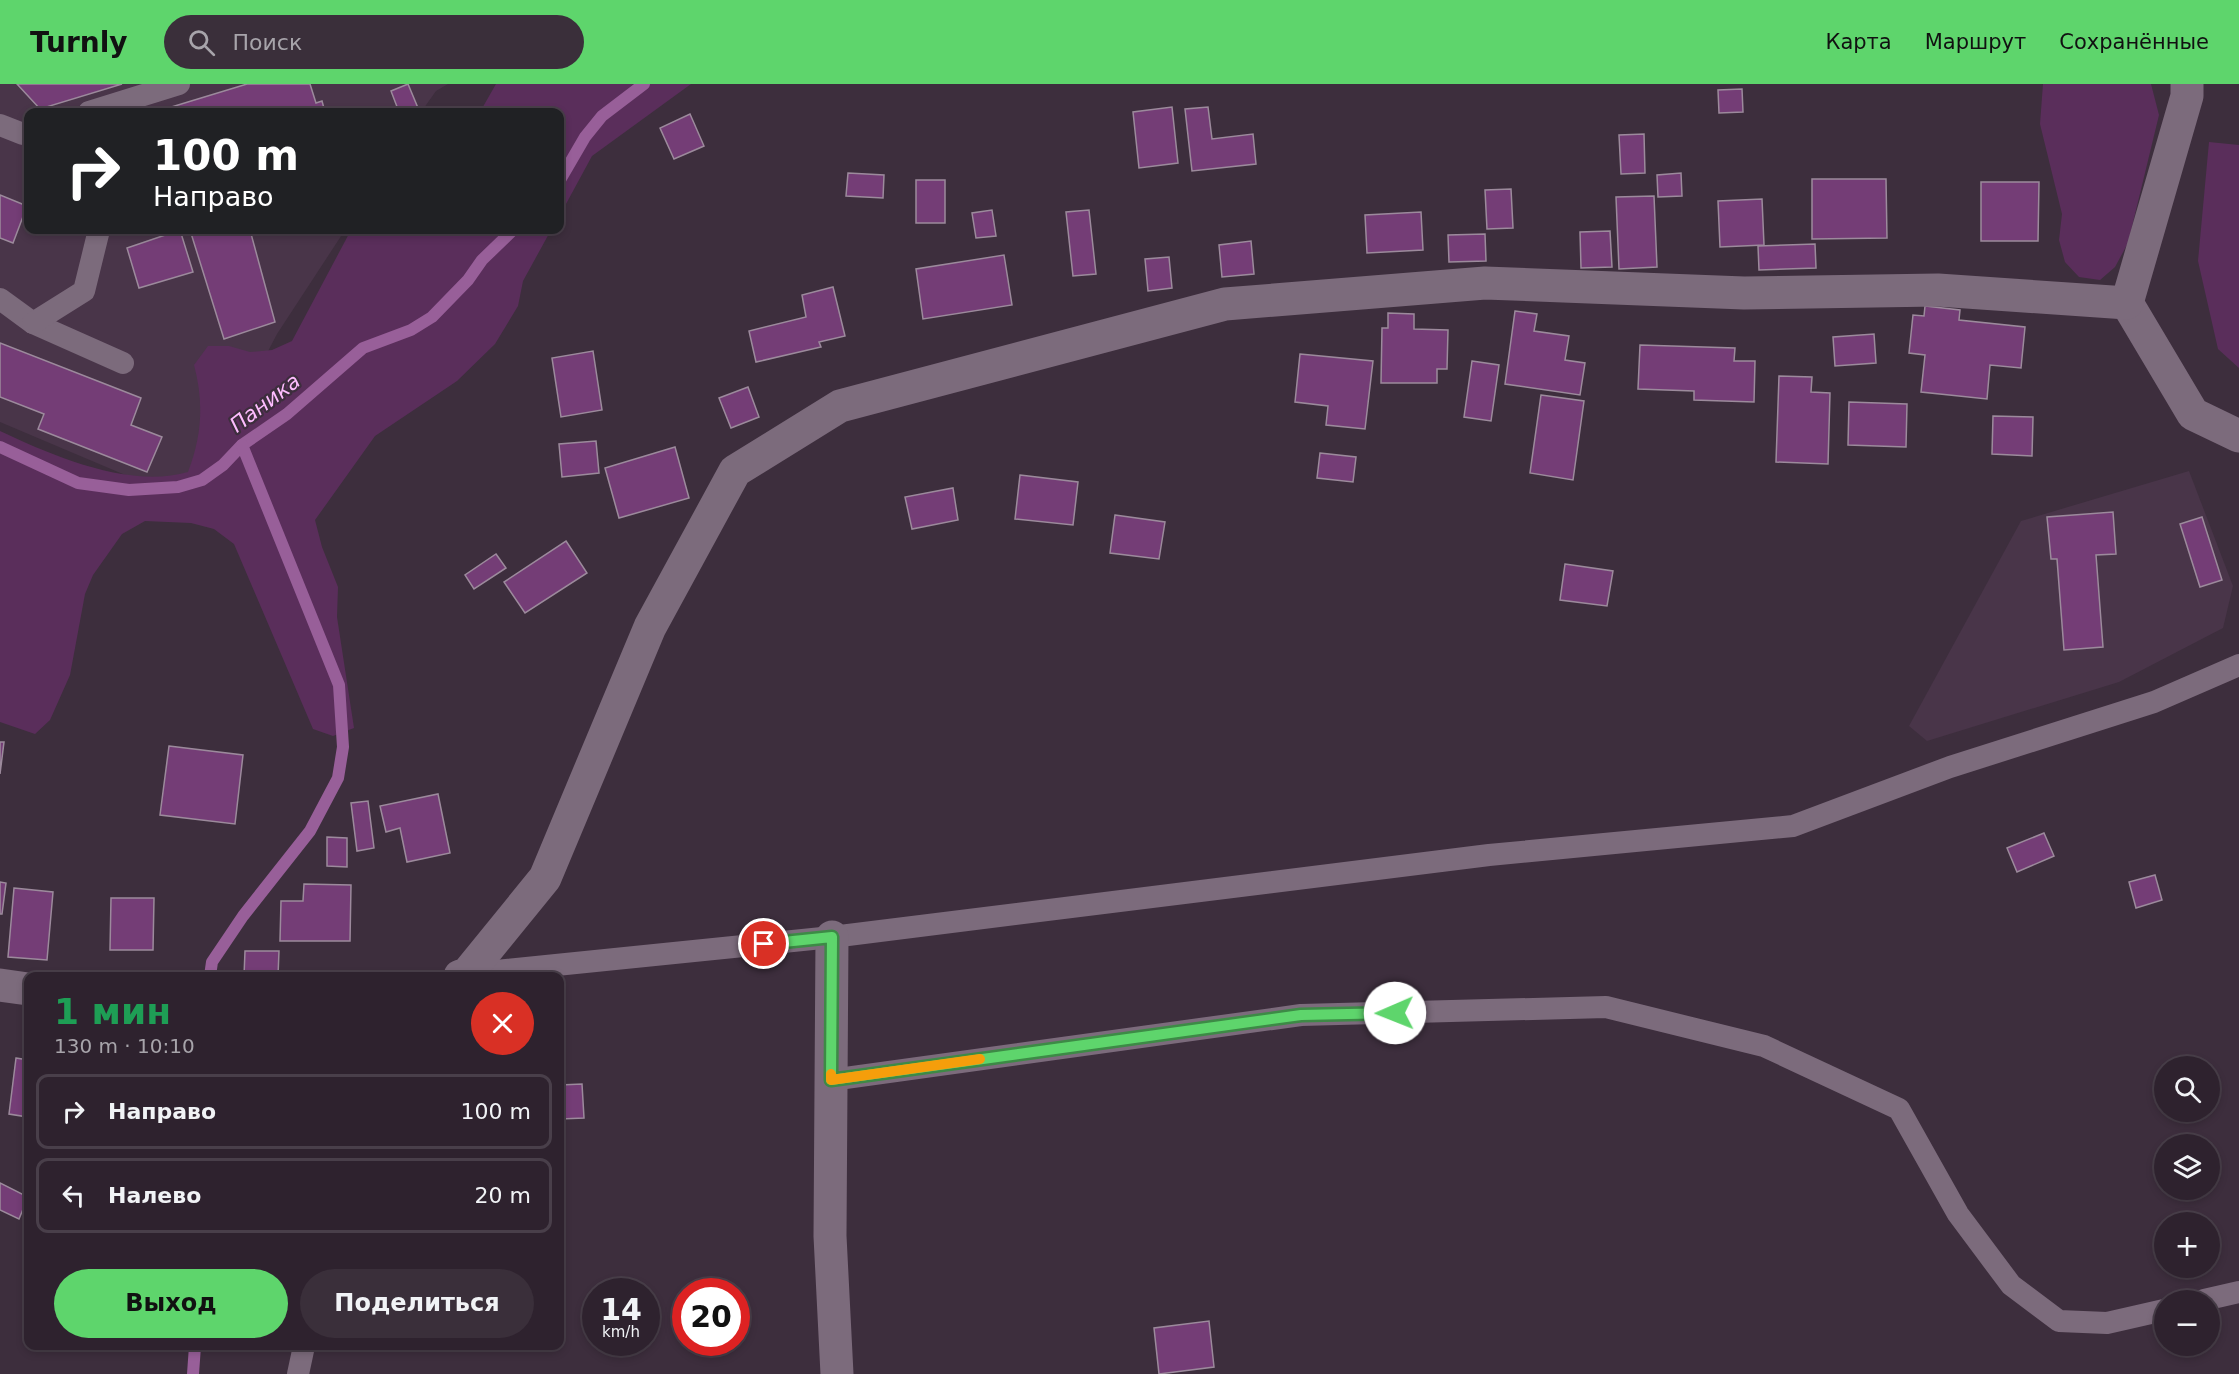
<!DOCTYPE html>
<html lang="ru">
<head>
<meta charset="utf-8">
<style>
	:root { --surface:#2e222e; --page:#3a2f3a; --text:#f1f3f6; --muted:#a7a4aa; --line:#493f4a; --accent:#5ed56c }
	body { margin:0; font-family:"DejaVu Sans",sans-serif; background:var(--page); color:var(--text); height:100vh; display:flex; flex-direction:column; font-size:22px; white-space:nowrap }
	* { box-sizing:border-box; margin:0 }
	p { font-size:20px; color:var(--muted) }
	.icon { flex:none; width:33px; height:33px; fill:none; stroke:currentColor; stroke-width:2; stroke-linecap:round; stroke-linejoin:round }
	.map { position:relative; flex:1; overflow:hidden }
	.side { position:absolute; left:24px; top:888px; width:540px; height:378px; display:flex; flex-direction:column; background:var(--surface); border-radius:12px; box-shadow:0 3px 9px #0003,0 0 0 2px var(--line) }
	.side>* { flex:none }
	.hud { position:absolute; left:24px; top:24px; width:540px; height:126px; border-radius:12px; box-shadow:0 3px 9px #0003,0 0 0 2px var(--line); background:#202124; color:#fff; overflow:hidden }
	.controls { position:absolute; left:2154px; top:972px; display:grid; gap:12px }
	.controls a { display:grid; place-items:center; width:66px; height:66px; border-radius:50%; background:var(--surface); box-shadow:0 3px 9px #0003,0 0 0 2px var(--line); font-size:30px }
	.speed { position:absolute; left:582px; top:1194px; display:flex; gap:12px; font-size:30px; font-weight:700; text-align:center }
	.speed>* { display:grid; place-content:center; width:78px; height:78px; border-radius:50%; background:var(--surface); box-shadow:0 3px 9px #0003,0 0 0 2px var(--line); line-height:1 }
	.speed small { font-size:15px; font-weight:400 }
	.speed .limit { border:9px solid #d22; background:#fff; color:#111 }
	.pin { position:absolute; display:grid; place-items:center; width:51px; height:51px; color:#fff; margin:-26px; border:3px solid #fff; border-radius:50%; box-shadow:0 2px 6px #0007 }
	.me { position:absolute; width:66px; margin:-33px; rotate:269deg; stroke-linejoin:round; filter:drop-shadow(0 0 4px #0008) }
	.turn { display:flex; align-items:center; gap:21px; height:126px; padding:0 30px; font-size:27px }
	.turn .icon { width:78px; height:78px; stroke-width:2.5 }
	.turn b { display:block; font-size:42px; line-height:51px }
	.round { display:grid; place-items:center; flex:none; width:63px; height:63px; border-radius:32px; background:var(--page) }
	.overview { display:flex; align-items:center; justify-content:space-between; height:102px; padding:0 30px }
	h1 { font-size:36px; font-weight:700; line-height:45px; color:#1e9e55 }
	.cta { display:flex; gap:12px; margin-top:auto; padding:12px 30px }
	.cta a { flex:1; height:69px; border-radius:36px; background:var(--accent); color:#111; font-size:24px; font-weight:700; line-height:69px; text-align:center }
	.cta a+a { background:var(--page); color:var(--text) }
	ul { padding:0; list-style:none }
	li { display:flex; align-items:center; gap:18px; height:75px; margin:0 12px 9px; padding:0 18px; border:3px solid var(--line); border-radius:12px }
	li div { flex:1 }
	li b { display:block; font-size:22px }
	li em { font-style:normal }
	header { display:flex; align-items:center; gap:36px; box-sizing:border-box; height:84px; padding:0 30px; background:var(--accent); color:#111 }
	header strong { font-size:28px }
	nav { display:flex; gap:33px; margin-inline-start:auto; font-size:21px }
	.search { width:420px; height:54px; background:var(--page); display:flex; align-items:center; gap:15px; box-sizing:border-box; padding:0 21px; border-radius:33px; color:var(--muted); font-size:22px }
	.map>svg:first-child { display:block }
</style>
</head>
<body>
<header>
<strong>Turnly</strong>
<div class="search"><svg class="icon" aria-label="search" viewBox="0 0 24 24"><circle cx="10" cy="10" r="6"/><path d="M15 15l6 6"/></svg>Поиск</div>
<nav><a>Карта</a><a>Маршрут</a><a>Сохранённые</a></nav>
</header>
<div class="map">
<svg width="2239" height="1290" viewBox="0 0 2239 1290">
	<rect width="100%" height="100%" fill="#3d2e3d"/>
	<g fill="#493549">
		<polygon points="0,0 448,0 436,7 421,28 28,28 28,146 345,146 277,250 189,418 0,338"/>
		<polygon points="2189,387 2233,502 2223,544 2119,598 1927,657 1909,642 2021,437"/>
	</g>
	<g fill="#5a2e5b">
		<polygon points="496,0 691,0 592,72 560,131 560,28 480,28"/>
		<polygon points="2043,0 2151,0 2159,31 2128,159 2115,183 2100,196 2079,193 2065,178 2059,156 2062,130 2040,40"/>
		<polygon points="2209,58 2239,61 2239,284 2218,265 2198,177"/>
		<path d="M351,146H551L523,197L518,222L495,260L457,297L375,352L315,436L322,463L338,503L337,533L354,644L333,652L313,645L234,460L214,445L191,439L145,437L122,450L93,491L85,510L70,591L50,636L35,650L0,638V347C53,372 130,405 188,388C202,352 204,318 194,281L208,262H229L250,268L272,266L292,257Z"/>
	</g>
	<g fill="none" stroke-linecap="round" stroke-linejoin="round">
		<g stroke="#985f99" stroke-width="12">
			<polyline points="560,96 585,53 602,32 644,0"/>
			<polyline points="0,363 78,399 129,406 178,403 202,396 223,381 242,361 287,330 363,264 411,246 432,233 468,196 482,176 513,146"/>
			<polyline points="210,892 212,878 243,832 310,747 338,694 343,663 339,601 242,361"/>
			<polyline points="193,1290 195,1262"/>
		</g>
	</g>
	<g fill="#743d76" stroke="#9c8a9c" stroke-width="1.5">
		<polygon points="17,0 122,0 40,25"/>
		<polygon points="247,0 310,0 316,19 322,17 325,28 155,28"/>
		<polygon points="408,0 418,24 399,28 391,7"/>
		<polygon points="1742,5 1743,28 1719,29 1718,6"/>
		<polygon points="1172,23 1178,79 1139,84 1133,28"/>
		<polygon points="1208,23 1212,55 1253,50 1256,80 1192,87 1185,25"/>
		<polygon points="690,30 704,62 674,75 660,44"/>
		<polygon points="1644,50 1645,89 1621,90 1619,51"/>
		<polygon points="848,89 884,91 883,114 846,112"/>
		<polygon points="1681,89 1682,112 1658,113 1657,91"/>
		<polygon points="1812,95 1886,95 1887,154 1812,155"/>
		<rect x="916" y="96" width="29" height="43"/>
		<polygon points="1981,98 2039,98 2038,157 1981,157"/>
		<polygon points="1511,105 1513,144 1487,145 1485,106"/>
		<polygon points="0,111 27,122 13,159 0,154"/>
		<polygon points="1654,112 1657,183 1619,185 1616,113"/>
		<polygon points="1762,115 1764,161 1720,163 1718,117"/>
		<polygon points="992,126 996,152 976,154 972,129"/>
		<polygon points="1089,126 1096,190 1073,192 1066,128"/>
		<polygon points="1421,128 1423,166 1367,169 1365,131"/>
		<polygon points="180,146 193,188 139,204 127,164"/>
		<polygon points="190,146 250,146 275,238 224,255"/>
		<polygon points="1610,147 1612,183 1581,184 1580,148"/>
		<polygon points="1485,150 1486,177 1449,178 1448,151"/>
		<polygon points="1251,157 1254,190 1222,193 1219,161"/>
		<polygon points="1815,160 1816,184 1759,186 1758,162"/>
		<polygon points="1004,171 1012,221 923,235 916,185"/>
		<polygon points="1169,173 1172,204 1148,207 1145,175"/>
		<polygon points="833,203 845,252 819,258 821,263 756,278 749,247 806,233 802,211"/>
		<polygon points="1925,222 1960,226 1959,236 2025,243 2021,284 1990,281 1987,315 1921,308 1925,271 1909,269 1913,231 1924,232"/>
		<polygon points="1515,227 1537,230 1534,247 1569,252 1565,276 1585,279 1580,311 1505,300"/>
		<polygon points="1388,229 1414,230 1414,245 1448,246 1447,285 1437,285 1437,299 1381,299 1382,244 1388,244"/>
		<polygon points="1874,250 1876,279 1835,282 1833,253"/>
		<polygon points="0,259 141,314 131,341 162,353 147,388 38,345 44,330 0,313"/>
		<polygon points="1640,261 1735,264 1734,277 1755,277 1754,318 1694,316 1694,307 1638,305"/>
		<polygon points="593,267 602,326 561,333 552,274"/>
		<polygon points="1300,270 1373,277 1365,345 1326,341 1328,322 1295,318"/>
		<polygon points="1472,277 1499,281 1491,337 1464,333"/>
		<polygon points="1779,292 1812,293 1811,308 1830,309 1828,380 1776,378"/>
		<polygon points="748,303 759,333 731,344 719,314"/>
		<polygon points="1541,311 1584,317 1573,396 1530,389"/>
		<polygon points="1849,318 1907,320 1906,363 1848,361"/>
		<polygon points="1993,332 2033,333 2032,372 1992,370"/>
		<polygon points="596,357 599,389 562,393 559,360"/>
		<polygon points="675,363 689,414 619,434 605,384"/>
		<polygon points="1320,369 1356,373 1353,398 1317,394"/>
		<polygon points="1020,391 1078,398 1073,441 1015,435"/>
		<polygon points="953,404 958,436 912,445 905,413"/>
		<polygon points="2113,428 2116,470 2096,471 2103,563 2064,566 2057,475 2051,475 2047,433"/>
		<polygon points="1115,431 1165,438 1159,475 1110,469"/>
		<polygon points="2202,433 2222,496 2200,503 2180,440"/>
		<polygon points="566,457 587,489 525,529 504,498"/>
		<polygon points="496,470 506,484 474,505 465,491"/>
		<polygon points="1565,480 1613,487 1607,522 1560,516"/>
		<polygon points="0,658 4,658 0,690"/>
		<polygon points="169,662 243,671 235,740 160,731"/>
		<polygon points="438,710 450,769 407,778 400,744 386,748 380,722"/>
		<polygon points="368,717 374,764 357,767 351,719"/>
		<polygon points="2044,749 2054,772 2017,788 2007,764"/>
		<polygon points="327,753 347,754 347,783 327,782"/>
		<polygon points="2155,791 2162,816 2136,824 2129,798"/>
		<polygon points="0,798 6,799 2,830 0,830"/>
		<polygon points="304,800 351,801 350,857 280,857 281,817 303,817"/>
		<polygon points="14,804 53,808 47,876 8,873"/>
		<polygon points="111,814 154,814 153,866 110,866"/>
		<polygon points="245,867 279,867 278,892 244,892"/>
		<polygon points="16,974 28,976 28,1033 9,1030"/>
		<polygon points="582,1000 584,1034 560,1035 560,1001"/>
		<polygon points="0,1099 28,1113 19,1135 0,1126"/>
		<polygon points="1209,1237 1214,1283 1159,1290 1154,1244"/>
	</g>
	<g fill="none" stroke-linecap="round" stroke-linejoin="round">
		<g stroke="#7c6b7c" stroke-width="22">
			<polyline points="89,28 179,0"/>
			<polyline points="0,41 23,50 28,48"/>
			<polyline points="0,215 33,239 123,279"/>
			<polyline points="33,239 84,207 99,146"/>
			<polyline points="467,890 832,853 1489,771 1793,742 1950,683 2154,618 2239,581"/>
			<polyline points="831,996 1301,931 1606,923 1764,962 1899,1025 1958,1130 2011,1201 2059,1237 2107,1239 2164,1226"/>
			<polyline points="2204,1216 2239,1208"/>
			<polyline points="298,1290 304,1262"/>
		</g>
		<g stroke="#7c6b7c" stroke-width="33">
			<polyline points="2127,219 2193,330 2239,352"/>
			<polyline points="832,853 830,1152 837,1290"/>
			<polyline points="460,892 467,890 545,794 650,543 735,387 840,322 1225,220 1485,199 1744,209 1938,206 2127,219 2187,12 2187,0"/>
			<polyline points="0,901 28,905"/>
		</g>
	</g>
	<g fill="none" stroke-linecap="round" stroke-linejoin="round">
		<defs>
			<polyline id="route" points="764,860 832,853 831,996 1301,931 1395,929"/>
		</defs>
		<use href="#route" stroke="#3d8a46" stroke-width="15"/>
		<use href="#route" stroke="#5ed56c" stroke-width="10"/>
		<polyline stroke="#f59e0b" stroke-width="10" points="831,990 831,996 980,975"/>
	</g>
	<g text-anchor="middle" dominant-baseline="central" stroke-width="4.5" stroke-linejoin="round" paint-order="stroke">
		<g font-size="21" font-style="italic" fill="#fdbcfe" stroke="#3d2e3d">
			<text transform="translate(265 319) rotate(-37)">Паника</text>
		</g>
	</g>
</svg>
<div class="controls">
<a><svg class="icon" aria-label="search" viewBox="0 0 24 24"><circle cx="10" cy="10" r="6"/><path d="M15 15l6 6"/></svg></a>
<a><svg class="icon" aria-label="layers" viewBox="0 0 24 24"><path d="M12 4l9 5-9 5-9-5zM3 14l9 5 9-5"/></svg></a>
<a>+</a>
<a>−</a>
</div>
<div class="speed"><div>14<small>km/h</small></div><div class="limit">20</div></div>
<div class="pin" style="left:764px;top:860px;background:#d93025"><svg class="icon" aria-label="arrive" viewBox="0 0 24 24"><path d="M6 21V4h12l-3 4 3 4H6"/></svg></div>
<svg class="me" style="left:1395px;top:929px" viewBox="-20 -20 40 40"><circle r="19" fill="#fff"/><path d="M0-13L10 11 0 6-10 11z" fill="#5ed56c"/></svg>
<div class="hud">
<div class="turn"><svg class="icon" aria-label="right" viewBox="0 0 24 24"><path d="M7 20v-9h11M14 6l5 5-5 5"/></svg><div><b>100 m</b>Направо</div></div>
</div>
<section class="side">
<div class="overview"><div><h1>1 мин</h1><p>130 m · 10:10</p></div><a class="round" style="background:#d93025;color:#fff"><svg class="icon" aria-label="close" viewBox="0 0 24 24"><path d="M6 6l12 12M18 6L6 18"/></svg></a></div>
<ul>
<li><svg class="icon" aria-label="right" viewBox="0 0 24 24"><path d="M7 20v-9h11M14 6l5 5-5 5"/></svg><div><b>Направо</b></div><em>100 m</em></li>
<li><svg class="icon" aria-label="left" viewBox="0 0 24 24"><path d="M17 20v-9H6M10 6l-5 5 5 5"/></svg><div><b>Налево</b></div><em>20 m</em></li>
</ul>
<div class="cta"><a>Выход</a><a>Поделиться</a></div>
</section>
</div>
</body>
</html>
